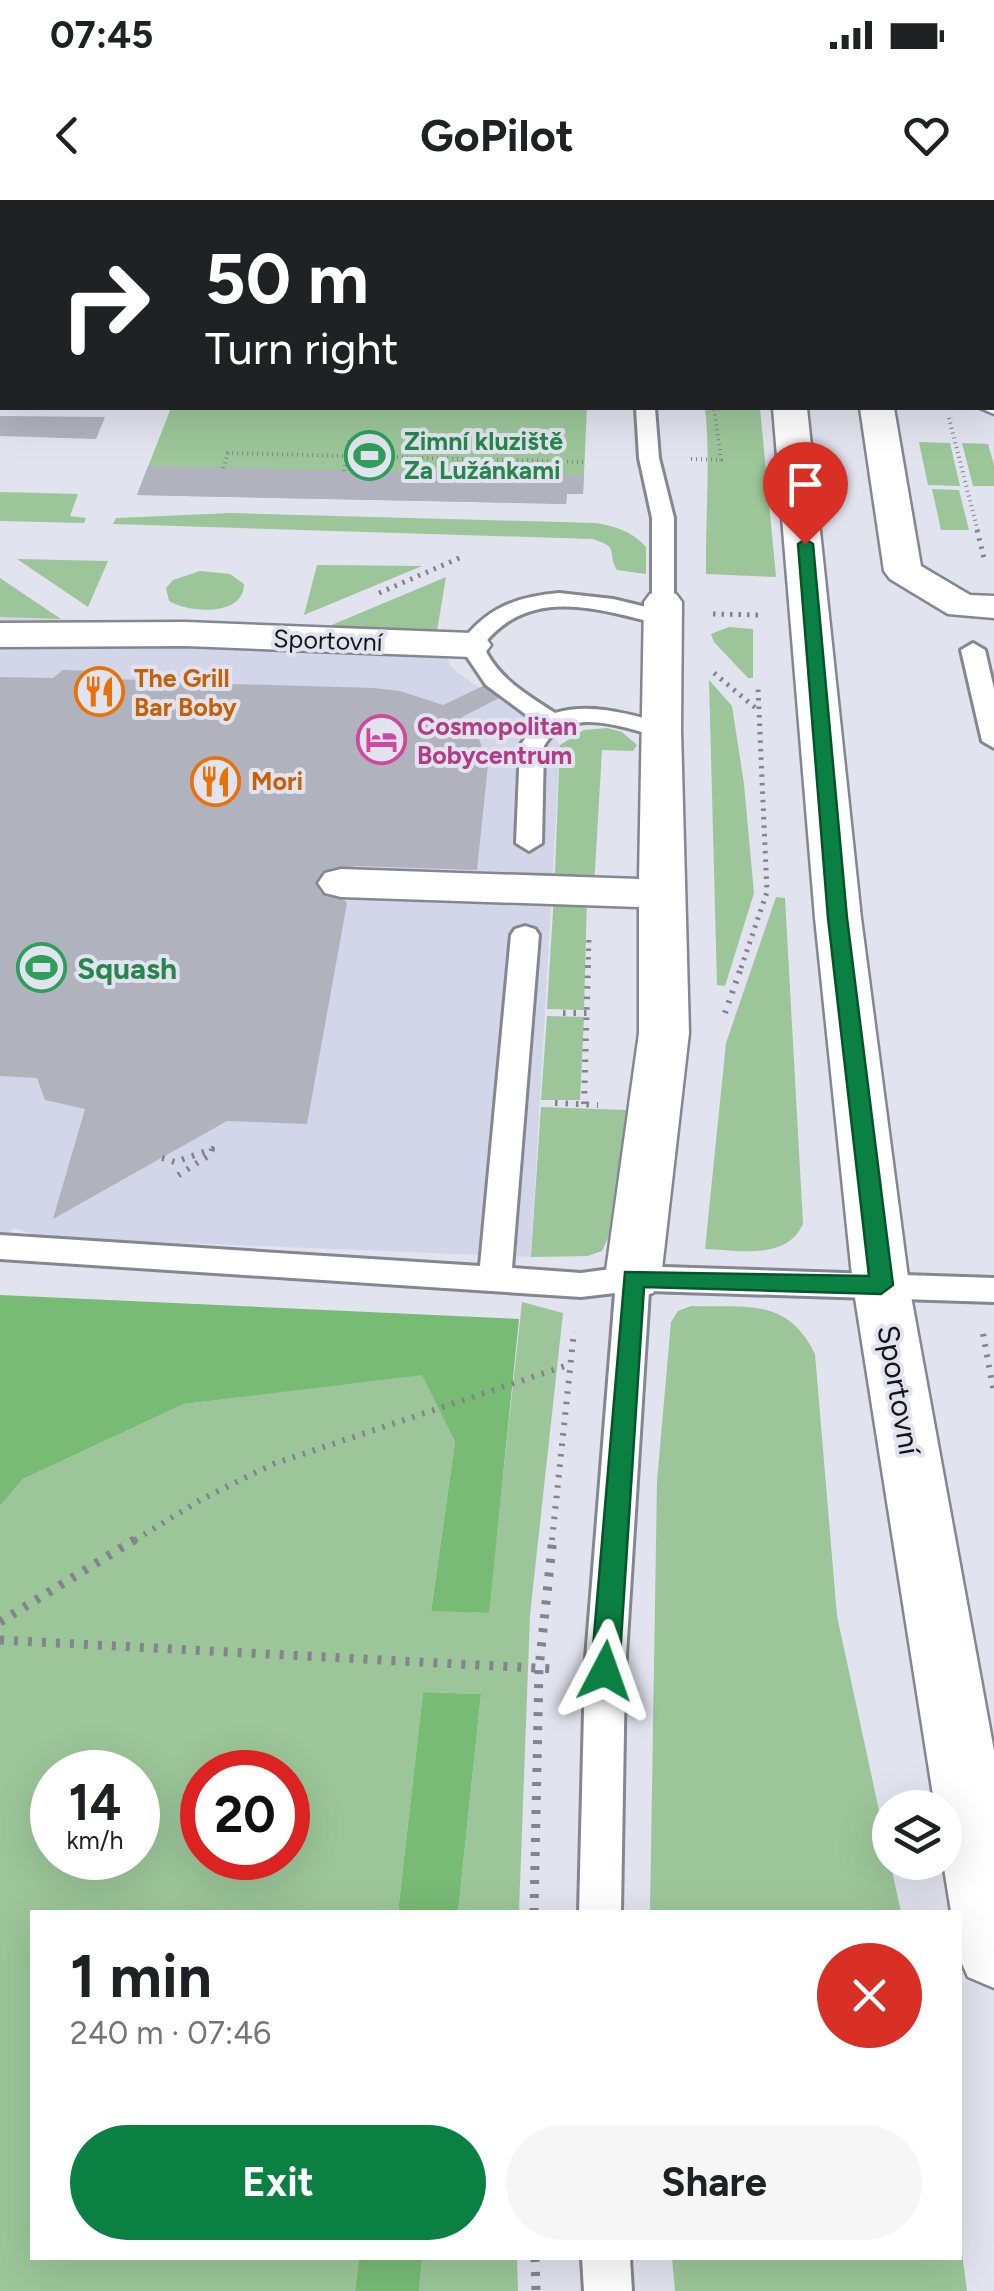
<!DOCTYPE html>
<html lang="en">
<head>
<meta charset="utf-8">
<style>
	:root { --surface:#fff; --page:#f6f6f6; --text:#202124; --muted:#757577; --accent:#0b8043 }
	body { margin:0; font-family:Figtree,sans-serif; background:var(--page); color:var(--text); height:100vh; display:flex; flex-direction:column; font-size:38px; white-space:nowrap }
	* { box-sizing:border-box; margin:0 }
	p { font-size:32px; color:var(--muted) }
	.icon { flex:none; width:55px; height:55px; fill:none; stroke:currentColor; stroke-width:2; stroke-linecap:round; stroke-linejoin:round }
	.map { position:relative; flex:1; overflow:hidden }
	.sheet { position:absolute; left:30px; top:1710px; width:932px; height:350px; display:flex; flex-direction:column; background:var(--surface); border-radius:0px; box-shadow:0 10px 40px #0002 }
	.sheet>* { flex:none }
	.guide { position:absolute; left:0px; top:0px; width:995px; height:210px; box-shadow:0 10px 40px #0002; background:#202124; color:#fff; overflow:hidden }
	.fabs { position:absolute; left:872px; top:1590px; display:grid; gap:20px }
	.fabs a { display:grid; place-items:center; width:90px; height:90px; border-radius:50%; background:var(--surface); box-shadow:0 10px 40px #0002; font-size:50px }
	.speed { position:absolute; left:30px; top:1550px; display:flex; gap:20px; font-size:50px; font-weight:700; text-align:center }
	.speed>* { display:grid; place-content:center; width:130px; height:130px; border-radius:50%; background:var(--surface); box-shadow:0 10px 40px #0002; line-height:1 }
	.speed small { font-size:25px; font-weight:400 }
	.speed .limit { border:15px solid #d22; background:#fff; color:#111 }
	.pin { position:absolute; display:grid; place-items:center; width:85px; height:85px; color:#fff; margin:-102px -42px; border-radius:50% 50% 50% 0; rotate:-45deg; box-shadow:0 0 10px #0007 }
	.pin .icon { rotate:45deg }
	.me { position:absolute; width:110px; margin:-55px; rotate:4deg; stroke-linejoin:round; filter:drop-shadow(0 0 8px #0008) }
	.turn { display:flex; align-items:center; gap:35px; height:210px; padding:0 40px; font-size:45px }
	.turn .icon { width:130px; height:130px; stroke-width:2.5 }
	.turn b { display:block; font-size:70px; line-height:85px }
	.round { display:grid; place-items:center; flex:none; width:105px; height:105px; border-radius:52px; background:var(--page) }
	.summary { display:flex; align-items:center; justify-content:space-between; height:170px; padding:0 40px }
	h1 { font-size:60px; font-weight:700; line-height:75px }
	.action { display:flex; gap:20px; margin-top:auto; padding:20px 40px }
	.action a { flex:1; height:115px; border-radius:60px; background:var(--accent); color:#fff; font-size:40px; font-weight:700; line-height:115px; text-align:center }
	.action a+a { background:var(--page); color:var(--text) }
	.status { display:flex; justify-content:space-between; align-items:center; height:70px; padding:0 50px; background:var(--surface); direction:ltr }
	.status svg { height:28px; fill:currentColor }
	header { display:flex; justify-content:space-between; align-items:center; height:130px; padding:0 40px; background:var(--surface); font-size:45px; font-weight:700 }
	.map>svg:first-child { display:block }
</style>
</head>
<body>
<div class="status"><b>07:45</b><svg viewBox="0 0 49 12"><path d="M0 12V9h3v3zM5 12V6h3v6zM10 12V3h3v9zM15 12V0h3v12zM26 1h20v11H26zM47 4h2v5h-2z"/></svg></div>
<header><svg class="icon" aria-label="back" viewBox="0 0 24 24"><path d="M15 5l-7 7 7 7"/></svg>GoPilot<svg class="icon" aria-label="heart" viewBox="0 0 24 24"><path d="M12 20l-8-8c-3-5 5-10 8-4 3-6 11-1 8 4z"/></svg></header>
<div class="map">
<svg width="994" height="2091" viewBox="0 0 994 2091">
	<rect width="100%" height="100%" fill="#e1e3ee"/>
	<polygon fill="#d2d6e8" points="0,417 437,431 450,465 458,473 489,494 537,514 560,545 531,1057 84,1039 37,1036 14,1028 0,1041"/>
	<g fill="#9cc699" fill-rule="evenodd">
		<polygon points="171,208 587,208 583,294 567,294 566,304 137,295"/>
		<path d="M705,208H760L776,377L706,374C705,319 711,262 705,208Z"/>
		<polygon points="919,242 950,243 960,286 928,285"/>
		<polygon points="962,243 988,244 994,265 994,286 973,286"/>
		<polygon points="932,289 959,290 969,330 941,330"/>
		<polygon points="0,292 78,294 70,316 86,318 84,323 0,321"/>
		<path d="M231,313L595,323C615,326 632,331 646,347V374L617,370C606,352 621,347 592,339L113,324L116,318Z"/>
		<polygon points="17,359 108,361 88,407"/>
		<polygon points="317,365 422,366 304,415"/>
		<path d="M200,371L230,374L244,384C244,417 188,413 169,401L166,388L173,380Z"/>
		<polygon points="446,377 437,431 327,427"/>
		<polygon points="0,378 61,419 0,417"/>
		<polygon points="729,427 753,429 753,478 748,478 714,442 711,434"/>
		<polygon points="709,480 732,506 744,584 754,693 725,786 717,785"/>
		<polygon points="607,528 622,532 637,545 633,551 602,550 594,687 500,684 500,672 555,673 560,545 584,530"/>
		<polygon points="554,695 587,696 584,810 547,809"/>
		<path d="M776,697L785,698L803,1024C786,1061 738,1050 705,1049L726,843Z"/>
		<polygon points="547,816 584,817 580,900 541,900"/>
		<polygon points="541,907 626,910 608,1038 602,1051 588,1056 531,1057"/>
		<path d="M522,1102L563,1113L530,1415L519,1712H458L481,1494L423,1492L398,1712H32V2058H359L355,2091H0V1306L23,1279L184,1204L422,1174L455,1242L431,1410L488,1413ZM52,1572H138V1658H52ZM202,1572H288V1658H202Z"/>
		<path d="M691,1106C747,1108 787,1097 815,1154L837,1416L901,1712H650L657,1281L671,1122L678,1111Z"/>
		<polygon points="960,2037 967,2091 675,2091 672,2058 960,2058"/>
		<polygon points="422,2058 517,2058 518,2091 419,2091"/>
	</g>
	<g fill="#78bb75">
		<polygon points="0,1095 519,1119 489,1413 431,1411 455,1242 422,1175 184,1204 23,1279 0,1306"/>
		<polygon points="423,1492 481,1494 458,1712 398,1712"/>
		<polygon points="359,2058 422,2058 419,2091 355,2091"/>
	</g>
	<g fill="#b0b3bd">
		<polygon points="0,216 105,217 96,239 0,236"/>
		<polygon points="148,266 485,274 584,275 583,294 567,294 566,304 137,295"/>
		<polygon points="63,470 94,471 101,479 146,480 152,474 171,471 198,483 374,488 400,491 443,505 502,477 521,487 462,517 475,527 488,565 477,670 354,666 351,670 339,694 347,703 307,924 227,921 53,1019 85,909 45,900 37,878 0,876 0,477 53,478"/>
	</g>
	<g fill="none" stroke-linecap="round" stroke-linejoin="round">
		<defs>
			<g id="lane">
				<polygon points="613,0 629,0 630,2 614,2"/>
				<rect x="0" y="49" width="2" height="10"/>
				<rect x="992" y="51" width="2" height="10"/>
				<polygon points="636,208 655,208 659,258 674,318 674,402 663,409 652,402 652,318 639,258"/>
				<path d="M559,393L613,399L671,413L674,418L663,425C599,409 530,385 483,445C497,478 526,494 555,513C593,502 631,515 669,525L672,530L660,537C624,528 568,504 544,546L542,643L529,651L516,643L520,546L536,522L486,485L459,445C486,408 515,397 559,393Z"/>
				<polygon points="973,443 985,450 994,489 994,548 982,541 961,450"/>
				<polygon points="525,726 535,729 539,735 512,1068 581,1073 633,1066 994,1078 994,1102 649,1091 625,1471 621,1712 579,1712 585,1471 615,1093 581,1097 0,1059 0,1035 480,1066 511,735 515,729"/>
				<polygon points="582,2058 630,2058 632,2091 584,2091"/>
			</g>
			<g id="street">
				<polygon points="826,0 854,0 854,2 827,2"/>
				<polygon points="921,0 949,0 950,2 923,2"/>
				<polygon points="992,189 994,190 994,214 980,208 992,208"/>
				<polygon points="860,208 894,208 921,366 970,395 994,396 994,418 948,414 890,379 884,371"/>
				<polygon points="663,391 676,394 682,402 681,530 689,833 661,1078 653,1093 633,1099 613,1093 605,1078 639,833 639,707 341,697 325,693 318,683 325,673 341,669 639,679 644,402 650,394"/>
				<polygon points="185,422 471,433 485,437 491,445 485,453 471,457 185,446 0,447 0,423"/>
			</g>
			<g id="secondary">
				<polygon points="754,0 782,0 782,2 755,2"/>
				<polygon points="773,208 807,208 861,718 909,1085 994,1551 994,1788 968,1777 960,1759 960,1712 951,1712 943,1662 945,1608 935,1608 853,1085 815,718"/>
			</g>
		</defs>
		<use href="#lane" stroke="#848690" stroke-width="6"/>
		<use href="#street" stroke="#848690" stroke-width="5"/>
		<use href="#secondary" stroke="#848690" stroke-width="5"/>
		<g stroke="#83848c" stroke-width="4" stroke-dasharray="1 4" stroke-linecap="butt">
			<polyline points="949,218 978,332"/>
			<polyline points="691,259 721,260 714,208"/>
			<polyline points="223,268 228,253 585,262"/>
			<polyline points="344,271 350,237"/>
			<polyline points="485,274 488,258"/>
		</g>
		<g stroke="#83848c" stroke-width="5" stroke-dasharray="2.5 6" stroke-linecap="butt">
			<polyline points="977,330 985,362"/>
			<polyline points="379,393 464,356"/>
			<polyline points="713,414 760,415"/>
			<polyline points="714,473 758,510"/>
			<polyline points="588,768 589,738"/>
			<polyline points="741,768 767,692 758,488"/>
		</g>
		<g stroke="#83848c" stroke-width="6" stroke-dasharray="2.5 8" stroke-linecap="butt">
			<polyline points="563,813 587,813"/>
			<polyline points="725,813 742,765"/>
			<polyline points="555,903 598,905"/>
			<polyline points="584,904 588,765"/>
			<polyline points="162,958 175,962 212,949 211,954 174,978"/>
			<polyline points="983,1134 994,1193"/>
			<polyline points="135,1340 202,1299 273,1264 568,1165"/>
			<polyline points="552,1340 574,1131"/>
		</g>
		<g stroke="#83848c" stroke-width="9" stroke-dasharray="4 10" stroke-linecap="butt">
			<polyline points="0,1422 139,1337"/>
			<polyline points="0,1440 554,1469"/>
			<polyline points="534,1712 539,1468 553,1337"/>
			<polyline points="535,2058 536,2091"/>
		</g>
		<use href="#lane" fill="#fff" fill-rule="evenodd"/>
		<use href="#street" fill="#fff" fill-rule="evenodd"/>
		<use href="#secondary" fill="#fff" fill-rule="evenodd"/>
	</g>
	<polygon fill="#0b8043" stroke="#07532c" stroke-width="2.5" points="805,339 813,344 847,718 893,1085 881,1094 644,1087 619,1471 615,1479 605,1483 595,1479 591,1471 625,1072 869,1076 828,718 798,344"/>
	<defs>
		<symbol id="stadium-ring" viewBox="-11 -11 22 22"><circle r="9.5" fill="#e1e3ee" stroke="#2e9e5b" stroke-width="1.5"/><path d="M0-5a6.5 5 0 1 0 0 10a6.5 5 0 1 0 0-10ZM-3.5-1.8h7v3.6h-7Z" fill="#2e9e5b"/></symbol>
		<symbol id="restaurant-ring" viewBox="-11 -11 22 22"><circle r="9.5" fill="#e1e3ee" stroke="#e8710a" stroke-width="1.5"/><path d="M-5-6h1v4h1v-4h1v4h1v-4h1v5L-1.5 .5V6h-2V.5L-5-1ZM5-6V6H3V1.5H1.5Q1.5-4 5-6Z" fill="#e8710a"/></symbol>
		<symbol id="hotel-ring" viewBox="-11 -11 22 22"><circle r="9.5" fill="#e1e3ee" stroke="#d1479c" stroke-width="1.5"/><path d="M-6-4.5h1.5V1H6V5H4.5V3h-9V5H-6ZM-4 0a1.8 1.8 0 1 1 3.6 0ZM.5 0V-2.5h3Q6-2.5 6 0Z" fill="#d1479c"/></symbol>
	</defs>
	<g fill-rule="evenodd">
		<use href="#stadium-ring" x="342" y="228" width="55" height="55"/>
		<use href="#restaurant-ring" x="72" y="464" width="55" height="55"/>
		<use href="#hotel-ring" x="354" y="512" width="55" height="55"/>
		<use href="#restaurant-ring" x="188" y="554" width="55" height="55"/>
		<use href="#stadium-ring" x="14" y="740" width="55" height="55"/>
	</g>
	<g text-anchor="middle" dominant-baseline="central" stroke-width="8" stroke-linejoin="round" paint-order="stroke">
		<g font-size="25" font-weight="bold" fill="#27864d" stroke="#e1e3ee" text-anchor="start">
			<text x="404" y="241">Zimní kluziště<tspan x="404" dy="29">Za Lužánkami</tspan></text>
		</g>
		<g font-size="25" fill="#141418" stroke="#e1e3ee">
			<text transform="translate(328 440) rotate(2)">Sportovní</text>
		</g>
		<g font-size="25" font-weight="bold" fill="#c56008" stroke="#e1e3ee" text-anchor="start">
			<text x="134" y="478">The Grill<tspan x="134" dy="29">Bar Boby</tspan></text>
			<text x="251" y="581">Mori</text>
		</g>
		<g font-size="25" font-weight="bold" fill="#b23c85" stroke="#e1e3ee" text-anchor="start">
			<text x="417" y="526">Cosmopolitan<tspan x="417" dy="29">Bobycentrum</tspan></text>
		</g>
		<g font-size="30" font-weight="bold" fill="#27864d" stroke="#e1e3ee" text-anchor="start">
			<text x="77" y="768">Squash</text>
		</g>
		<g font-size="30" fill="#141418" stroke="#e1e3ee">
			<text transform="translate(899 1190) rotate(80)">Sportovní</text>
		</g>
	</g>
</svg>
<div class="fabs">
<a><svg class="icon" aria-label="layers" viewBox="0 0 24 24"><path d="M12 4l9 5-9 5-9-5zM3 14l9 5 9-5"/></svg></a>
</div>
<div class="speed"><div>14<small>km/h</small></div><div class="limit">20</div></div>
<div class="pin" style="left:805px;top:344px;background:#d93025"><svg class="icon" aria-label="arrive" viewBox="0 0 24 24"><path d="M6 21V4h12l-3 4 3 4H6"/></svg></div>
<svg class="me" style="left:605px;top:1471px" viewBox="-20 -20 40 40"><path d="M0-17L14 15 0 8-14 15z" fill="#0b8043" stroke="#fff" stroke-width="4"/></svg>
<div class="guide">
<div class="turn"><svg class="icon" aria-label="right" viewBox="0 0 24 24"><path d="M7 20v-9h11M14 6l5 5-5 5"/></svg><div><b>50 m</b>Turn right</div></div>
</div>
<section class="sheet">
<div class="summary"><div><h1>1 min</h1><p>240 m · 07:46</p></div><a class="round" style="background:#d93025;color:#fff"><svg class="icon" aria-label="close" viewBox="0 0 24 24"><path d="M6 6l12 12M18 6L6 18"/></svg></a></div>
<div class="action"><a>Exit</a><a>Share</a></div>
</section>
</div>
</body>
</html>
